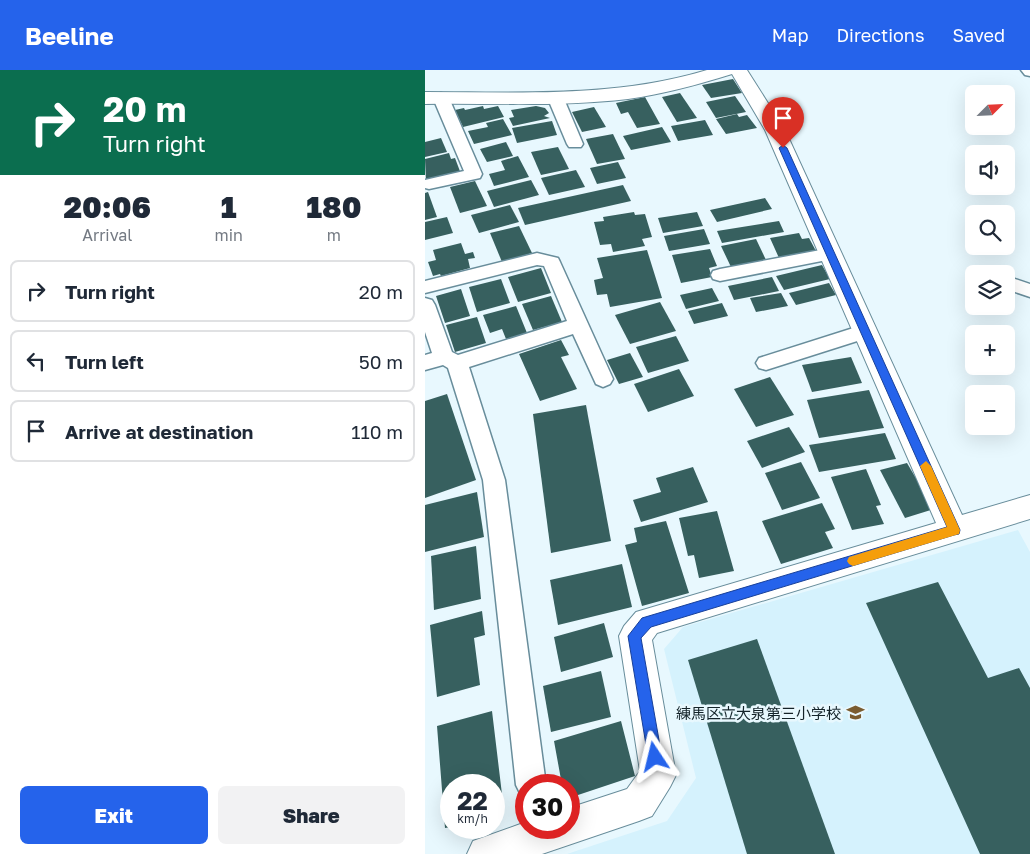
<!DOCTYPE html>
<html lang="en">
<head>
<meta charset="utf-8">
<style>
	:root { --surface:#fff; --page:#f2f2f3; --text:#1f2937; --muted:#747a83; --line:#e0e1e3; --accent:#2563eb }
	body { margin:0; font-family:"Golos Text","Noto Sans JP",sans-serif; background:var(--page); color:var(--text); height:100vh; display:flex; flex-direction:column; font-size:19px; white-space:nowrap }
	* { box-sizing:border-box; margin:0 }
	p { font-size:16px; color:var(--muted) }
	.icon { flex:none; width:28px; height:28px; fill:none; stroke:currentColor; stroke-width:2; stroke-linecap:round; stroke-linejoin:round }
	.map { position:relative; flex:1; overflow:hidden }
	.drawer { display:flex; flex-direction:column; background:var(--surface); width:425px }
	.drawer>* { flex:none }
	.banner { background:#0b6e4f; color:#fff; overflow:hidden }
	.needle { width:32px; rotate:66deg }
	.controls { position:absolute; left:540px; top:15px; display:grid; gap:10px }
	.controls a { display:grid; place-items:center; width:50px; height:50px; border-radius:8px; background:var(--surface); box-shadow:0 5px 20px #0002; font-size:25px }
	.speed { position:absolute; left:15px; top:704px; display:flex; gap:10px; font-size:25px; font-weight:700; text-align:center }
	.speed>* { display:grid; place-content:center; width:65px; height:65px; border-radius:50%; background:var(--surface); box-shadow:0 5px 20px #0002; line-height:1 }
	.speed small { font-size:12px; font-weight:400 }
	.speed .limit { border:8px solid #d22; background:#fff; color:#111 }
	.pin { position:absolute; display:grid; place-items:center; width:42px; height:42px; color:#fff; margin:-51px -21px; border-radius:50% 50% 50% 0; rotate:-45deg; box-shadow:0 0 5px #0007 }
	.pin .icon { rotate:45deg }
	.me { position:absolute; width:55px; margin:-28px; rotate:350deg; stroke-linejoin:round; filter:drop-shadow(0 0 4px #0008) }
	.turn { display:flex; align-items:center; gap:18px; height:105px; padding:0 20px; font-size:22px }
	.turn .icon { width:65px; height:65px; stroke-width:2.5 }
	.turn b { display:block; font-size:35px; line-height:42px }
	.eta { display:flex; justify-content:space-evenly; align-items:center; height:85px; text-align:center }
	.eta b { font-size:30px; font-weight:800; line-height:35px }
	.primary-button { display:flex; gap:10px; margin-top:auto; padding:10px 20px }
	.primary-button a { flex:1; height:58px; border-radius:8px; background:var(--accent); color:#fff; font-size:20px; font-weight:800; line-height:58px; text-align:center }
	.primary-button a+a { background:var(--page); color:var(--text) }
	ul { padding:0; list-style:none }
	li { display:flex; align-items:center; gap:15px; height:62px; margin:0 10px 8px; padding:0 10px; border:2px solid var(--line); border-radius:8px }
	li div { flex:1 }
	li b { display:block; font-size:19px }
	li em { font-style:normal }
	header { display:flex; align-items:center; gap:30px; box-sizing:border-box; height:70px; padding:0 25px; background:var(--accent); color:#fff }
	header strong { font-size:24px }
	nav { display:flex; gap:28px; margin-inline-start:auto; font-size:18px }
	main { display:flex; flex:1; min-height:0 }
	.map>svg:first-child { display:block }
</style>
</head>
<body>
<header>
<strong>Beeline</strong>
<nav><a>Map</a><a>Directions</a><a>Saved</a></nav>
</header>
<main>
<section class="drawer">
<div class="banner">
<div class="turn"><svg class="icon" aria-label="right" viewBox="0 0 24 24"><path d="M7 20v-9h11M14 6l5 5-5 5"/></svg><div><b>20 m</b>Turn right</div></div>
</div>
<div class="eta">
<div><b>20:06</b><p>Arrival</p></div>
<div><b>1</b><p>min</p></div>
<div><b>180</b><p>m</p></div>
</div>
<ul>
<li><svg class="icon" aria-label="right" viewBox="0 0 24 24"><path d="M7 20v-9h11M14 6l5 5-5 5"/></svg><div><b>Turn right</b></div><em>20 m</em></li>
<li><svg class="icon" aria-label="left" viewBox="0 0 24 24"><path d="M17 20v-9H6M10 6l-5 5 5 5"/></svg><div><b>Turn left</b></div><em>50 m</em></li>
<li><svg class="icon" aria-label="arrive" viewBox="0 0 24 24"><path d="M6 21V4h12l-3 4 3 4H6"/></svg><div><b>Arrive at destination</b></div><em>110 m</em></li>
</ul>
<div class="primary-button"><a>Exit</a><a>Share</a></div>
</section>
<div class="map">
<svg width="605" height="784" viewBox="0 0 605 784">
	<rect width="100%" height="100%" fill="#e8f8fe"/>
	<polygon fill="#d5f2fd" points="593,460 605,482 605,784 142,784 242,751 271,708 239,579 258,557"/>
	<g fill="#37605f">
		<polygon points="308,9 317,23 286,28 277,15"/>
		<polygon points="255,23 272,48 252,52 237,27"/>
		<polygon points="310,26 321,42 291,48 281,32"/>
		<polygon points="220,27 235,54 212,58 203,42 196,44 191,33"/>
		<polygon points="58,36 59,39 73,36 79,47 38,57 30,40 39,38 40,40"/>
		<polygon points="111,36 120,38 124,43 119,46 125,48 88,56 84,48 89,47 86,40"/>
		<polygon points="169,37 181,57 157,62 147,42"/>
		<polygon points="312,44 314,47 322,45 332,58 301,64 291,49"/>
		<polygon points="78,49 87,65 49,74 43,61 63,57 61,53"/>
		<polygon points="280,50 288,65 253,71 246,56"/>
		<polygon points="127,51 132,65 92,73 87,58"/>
		<polygon points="237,57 246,72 206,80 198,66"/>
		<polygon points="188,64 200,89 172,94 161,69"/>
		<polygon points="16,68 22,82 0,87 0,72"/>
		<polygon points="81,72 88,86 62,92 55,79"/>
		<polygon points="133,77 144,99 116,105 106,82"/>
		<polygon points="24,83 26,89 30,88 36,104 1,112 0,89"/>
		<polygon points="93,86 104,107 69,116 64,104 80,100 76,91"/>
		<polygon points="193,92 201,108 172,114 165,98"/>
		<polygon points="151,100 160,117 124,125 116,108"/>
		<polygon points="106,110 114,125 69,137 62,121"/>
		<polygon points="50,111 62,136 35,143 25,117"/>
		<polygon points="198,115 206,131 100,155 93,138"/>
		<polygon points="3,122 12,147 0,150 0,123"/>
		<polygon points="340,128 347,139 292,152 285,140"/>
		<polygon points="85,135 94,152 54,163 46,145"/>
		<polygon points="209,142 210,145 220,144 227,167 217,169 220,176 188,182 186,174 175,175 169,152 179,151 178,147"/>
		<polygon points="272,142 278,156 238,163 233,148"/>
		<polygon points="22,147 28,163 0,170 0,152"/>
		<polygon points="354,151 359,162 297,173 292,161"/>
		<polygon points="94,156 107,183 77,192 65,163"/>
		<polygon points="279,159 285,174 244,181 239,166"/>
		<polygon points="374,163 377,169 384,168 391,181 354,188 345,168"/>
		<polygon points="331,169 341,190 306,197 296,176"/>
		<polygon points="36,173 40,184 48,182 50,188 43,189 45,198 16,206 15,204 8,206 3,192 11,190 8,180"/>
		<polygon points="285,179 292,196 284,198 287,207 256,213 247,185"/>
		<polygon points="222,180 237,228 185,237 182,224 172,225 169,210 178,208 172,188"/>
		<polygon points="397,195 405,209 359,220 351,206"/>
		<polygon points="116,198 126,223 93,232 83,207"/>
		<polygon points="347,207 354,221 309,230 303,216"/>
		<polygon points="76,209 85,233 52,242 44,217"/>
		<polygon points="404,213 411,225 371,235 364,223"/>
		<polygon points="287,218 294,231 261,239 255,225"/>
		<polygon points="36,219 45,246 20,253 11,226"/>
		<polygon points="356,223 363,236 331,242 325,228"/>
		<polygon points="126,226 137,252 108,260 97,234"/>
		<polygon points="235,232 251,261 205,274 190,245"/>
		<polygon points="297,233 303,246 269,254 263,241"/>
		<polygon points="91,236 102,263 81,269 77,259 65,263 58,245"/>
		<polygon points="52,247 61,273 30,282 21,255"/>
		<polygon points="251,266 264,291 223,303 211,277"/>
		<polygon points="136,270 144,285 136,287 152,319 115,331 94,284"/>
		<polygon points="205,283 218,307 194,314 182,290"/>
		<polygon points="426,287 437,313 387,322 377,295"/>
		<polygon points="254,299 269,326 223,342 209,314"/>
		<polygon points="345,307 369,345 331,357 309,319"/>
		<polygon points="444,320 459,358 394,368 382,330"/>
		<polygon points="22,324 51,410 0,428 0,331"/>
		<polygon points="161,335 186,471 126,483 108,344"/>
		<polygon points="364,357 380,382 337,398 322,371"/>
		<polygon points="460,363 471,389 394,402 384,375"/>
		<polygon points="376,392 395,428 357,440 340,403"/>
		<polygon points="482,393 509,439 480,448 455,400"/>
		<polygon points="268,397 283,432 216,452 208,430 236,422 231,408"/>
		<polygon points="441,399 456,435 451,436 459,454 427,460 406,407"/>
		<polygon points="52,422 59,467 0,482 0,435"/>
		<polygon points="397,433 410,459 400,462 408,478 356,494 337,451"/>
		<polygon points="292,441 309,501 274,508 269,485 263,486 254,448"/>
		<polygon points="241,451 264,523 217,536 200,475 212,472 209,458"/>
		<polygon points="51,476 56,529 9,540 6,486"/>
		<polygon points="197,494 207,537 133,555 125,510"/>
		<polygon points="513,512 563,608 594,598 605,618 605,784 555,784 441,533"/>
		<polygon points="57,541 60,565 49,568 55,615 12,627 5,555"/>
		<polygon points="179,553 188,587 136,602 129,567"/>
		<polygon points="332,569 410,784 322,784 263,590"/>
		<polygon points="176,601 186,647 126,662 118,616"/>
		<polygon points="67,641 79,741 69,744 69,715 26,715 26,757 20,758 12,656"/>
		<polygon points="196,651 210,706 144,728 144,715 137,715 129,671"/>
	</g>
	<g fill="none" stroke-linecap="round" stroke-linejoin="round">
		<defs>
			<g id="service">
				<polygon points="596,0 605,0 605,6 600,5"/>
				<polygon points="16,23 21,25 24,28 57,104 55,108 4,119 0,118 0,110 39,101 8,28 11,25"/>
				<polygon points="131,24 136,26 139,29 158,74 156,77 144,77 142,74 123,29 126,26"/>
				<polygon points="406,178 412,180 415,184 412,188 295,211 288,209 286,205 288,201 295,199"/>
				<polygon points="112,183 133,188 135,192 188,309 185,314 178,317 171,314 148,264 44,297 80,410 121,715 101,715 101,728 96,725 91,715 58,410 23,298 18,295 0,300 0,285 7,283 0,262 0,228 7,230 10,235 27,282 33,285 142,251 119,196 112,195 0,223 0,211"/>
				<polygon points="581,206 605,214 605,227 581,219"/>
				<polygon points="441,254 448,256 451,261 448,266 341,300 334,298 331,293 334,288"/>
			</g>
			<path id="minor" d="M282,0H322L360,60L537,445L605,425V449L232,563L227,570L251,705L245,717L227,746L214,751L117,784H42L48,771L101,752V758H144V738L202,719L215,701L194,566L199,556L211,542L511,453L340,60L307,4C272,15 238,24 203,29C136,37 67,33 0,34V22C95,22 190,28 282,0Z"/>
		</defs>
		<use href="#service" stroke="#688d9b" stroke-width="3"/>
		<use href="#minor" stroke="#688d9b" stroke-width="2"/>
		<use href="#service" fill="#fff" fill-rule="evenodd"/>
		<use href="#minor" fill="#fff" fill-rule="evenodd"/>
	</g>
	<polygon fill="#2563eb" stroke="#184099" points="358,75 362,78 535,460 534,464 529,465 226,557 216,568 237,687 235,692 230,695 225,692 223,687 203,566 217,548 522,457 354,78"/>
	<polygon fill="#f59e0b" points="501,391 506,396 535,460 534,464 428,496 424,494 422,491 424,487 522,457 495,396"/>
	<defs>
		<symbol id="school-bare" viewBox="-9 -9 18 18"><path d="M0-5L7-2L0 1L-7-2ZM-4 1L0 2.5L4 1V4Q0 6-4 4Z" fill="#7a5c30" stroke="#e8f8fe" stroke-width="2.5" paint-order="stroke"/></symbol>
	</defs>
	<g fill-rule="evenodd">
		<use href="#school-bare" x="418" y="630" width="25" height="25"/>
	</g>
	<g text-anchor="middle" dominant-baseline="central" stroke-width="5" stroke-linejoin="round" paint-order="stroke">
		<g font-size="15" fill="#142329" stroke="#e8f8fe" text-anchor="end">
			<text x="416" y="643">練馬区立大泉第三小学校</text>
		</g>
	</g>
</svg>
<div class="controls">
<a><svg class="needle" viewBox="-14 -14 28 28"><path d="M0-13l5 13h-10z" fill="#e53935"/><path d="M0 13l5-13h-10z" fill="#747a83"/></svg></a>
<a><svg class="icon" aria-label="sound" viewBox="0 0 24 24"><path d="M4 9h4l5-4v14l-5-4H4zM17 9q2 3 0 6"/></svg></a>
<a><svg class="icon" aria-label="search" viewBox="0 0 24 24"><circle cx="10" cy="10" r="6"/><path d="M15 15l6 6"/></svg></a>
<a><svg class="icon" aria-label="layers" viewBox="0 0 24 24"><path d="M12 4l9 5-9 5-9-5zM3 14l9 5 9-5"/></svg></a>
<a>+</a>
<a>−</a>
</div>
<div class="speed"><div>22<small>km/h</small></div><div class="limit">30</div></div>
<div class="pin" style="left:358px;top:78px;background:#d93025"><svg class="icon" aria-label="arrive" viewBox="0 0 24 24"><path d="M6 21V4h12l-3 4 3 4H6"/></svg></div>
<svg class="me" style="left:230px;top:687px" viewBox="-20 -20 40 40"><path d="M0-17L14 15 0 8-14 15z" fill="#2563eb" stroke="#fff" stroke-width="4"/></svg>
</div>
</main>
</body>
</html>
